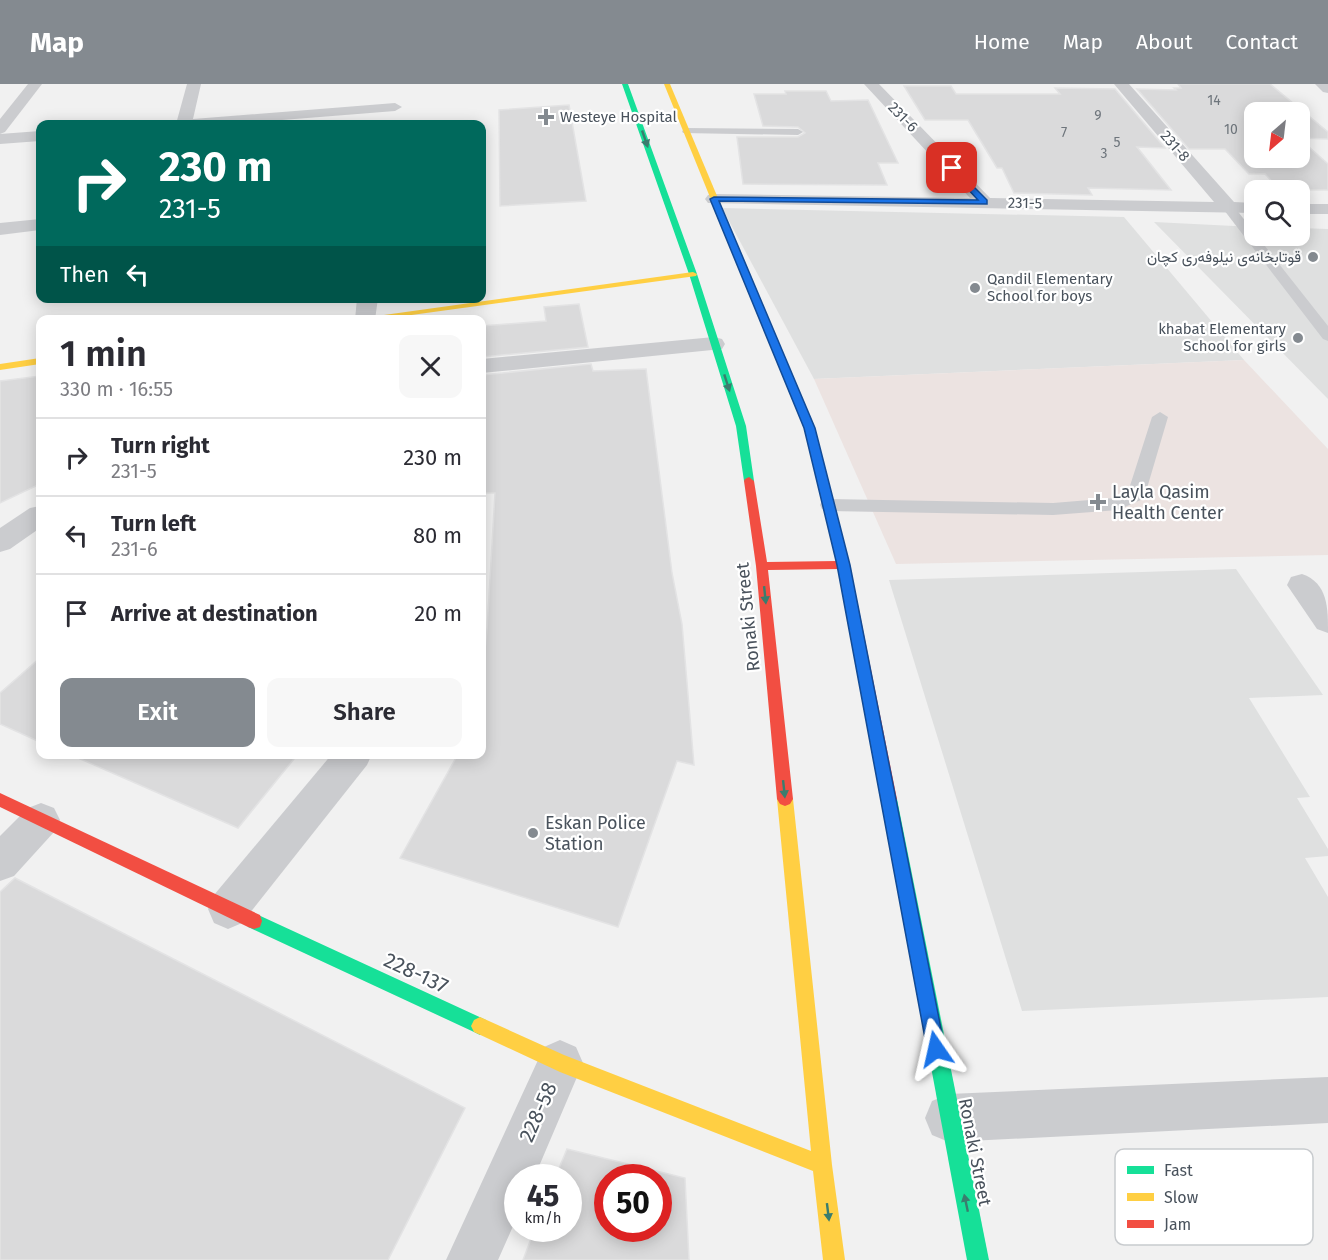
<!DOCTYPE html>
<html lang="en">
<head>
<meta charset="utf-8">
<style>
	:root { --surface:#fff; --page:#f7f7f7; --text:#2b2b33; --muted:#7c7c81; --line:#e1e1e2; --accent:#848a90 }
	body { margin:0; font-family:"Fira Sans",Vazirmatn,sans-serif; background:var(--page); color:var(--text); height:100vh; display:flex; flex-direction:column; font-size:22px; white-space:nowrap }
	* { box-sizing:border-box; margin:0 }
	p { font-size:20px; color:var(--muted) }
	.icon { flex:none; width:33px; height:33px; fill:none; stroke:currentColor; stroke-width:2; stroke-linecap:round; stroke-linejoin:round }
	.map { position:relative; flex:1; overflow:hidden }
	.sheet { position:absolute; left:36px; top:231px; width:450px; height:444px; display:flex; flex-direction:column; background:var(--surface); border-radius:12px; box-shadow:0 3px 15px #0003 }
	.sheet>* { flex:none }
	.top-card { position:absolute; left:36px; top:36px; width:450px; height:183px; border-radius:12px; box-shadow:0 3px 15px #0003; background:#00695c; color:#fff; overflow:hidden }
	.needle { width:39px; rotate:208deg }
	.controls { position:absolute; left:1244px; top:18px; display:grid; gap:12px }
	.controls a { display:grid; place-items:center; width:66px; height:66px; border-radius:12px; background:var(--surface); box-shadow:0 3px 15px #0003; font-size:30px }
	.speed { position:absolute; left:504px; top:1080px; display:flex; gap:12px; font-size:30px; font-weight:700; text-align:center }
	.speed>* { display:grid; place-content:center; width:78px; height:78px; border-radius:50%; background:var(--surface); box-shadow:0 3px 15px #0003; line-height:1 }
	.speed small { font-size:15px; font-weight:400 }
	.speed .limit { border:9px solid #d22; background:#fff; color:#111 }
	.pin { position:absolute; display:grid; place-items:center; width:51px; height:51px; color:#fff; margin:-26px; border-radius:12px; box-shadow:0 3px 9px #0006 }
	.me { position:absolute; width:66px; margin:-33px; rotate:349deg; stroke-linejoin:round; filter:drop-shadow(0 0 4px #0008) }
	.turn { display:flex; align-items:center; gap:21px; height:126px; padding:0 24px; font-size:27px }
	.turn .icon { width:78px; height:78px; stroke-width:2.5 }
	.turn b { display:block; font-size:42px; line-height:51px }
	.then { display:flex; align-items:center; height:57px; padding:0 24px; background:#0003; gap:12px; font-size:22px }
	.round { display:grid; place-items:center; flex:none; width:63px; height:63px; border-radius:12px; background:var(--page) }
	.overview { display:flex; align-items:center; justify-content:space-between; height:102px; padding:0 24px }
	h1 { font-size:36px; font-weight:600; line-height:45px }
	.primary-button { display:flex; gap:12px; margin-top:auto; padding:12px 24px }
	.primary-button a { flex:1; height:69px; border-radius:12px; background:var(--accent); color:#fff; font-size:24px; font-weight:600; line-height:69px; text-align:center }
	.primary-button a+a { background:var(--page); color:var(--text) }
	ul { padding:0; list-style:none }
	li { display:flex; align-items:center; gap:18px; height:78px; padding:0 24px; border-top:2px solid var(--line) }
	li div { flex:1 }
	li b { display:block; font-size:22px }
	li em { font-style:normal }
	header { display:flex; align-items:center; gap:36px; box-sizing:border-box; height:84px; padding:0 30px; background:var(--accent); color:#fff }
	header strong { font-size:28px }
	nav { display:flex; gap:33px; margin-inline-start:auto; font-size:21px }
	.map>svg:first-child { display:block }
</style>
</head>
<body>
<header>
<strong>Map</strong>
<nav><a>Home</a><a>Map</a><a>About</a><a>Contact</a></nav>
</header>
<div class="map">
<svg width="1328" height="1176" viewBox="0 0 1328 1176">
	<rect width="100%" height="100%" fill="#f1f1f1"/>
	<g fill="#dfe0e0">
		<polygon points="722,124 1124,133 1244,276 814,295"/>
		<polygon points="1154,138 1254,143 1254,152 1299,152 1299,144 1328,145 1328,315"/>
		<polygon points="1236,485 1323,611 1249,614 1310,713 1297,714 1328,765 1328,772 1305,774 1328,813 1328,913 1022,927 889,496"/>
	</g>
	<polygon fill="#ece3e1" points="1244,276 1328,365 1328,471 896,480 814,295"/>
	<g fill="#dadadb" stroke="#e3e3e4" stroke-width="1.5" fill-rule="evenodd">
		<path d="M1178,0H1270L1328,48V55L1299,54L1328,80V106H1280L1265,90H1249L1225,65H1189L1137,5L1176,6L1174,4H1181ZM1254,28H1299V74H1254Z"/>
		<polygon points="904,2 951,2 956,10 1060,10 1055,4 1115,5 1165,64 1137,63 1171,106 1088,104 1092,111 1014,109 1002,84 997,84 968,36 925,36"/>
		<polygon points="785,7 826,7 831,17 868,16 898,79 878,79 887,101 743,100 737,53 798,53 805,49 798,43 763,42 754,10 786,10"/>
		<polygon points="569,21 586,117 500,122 499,26"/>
		<polygon points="579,220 588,263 482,273 482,242 546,237 544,223"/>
		<polygon points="591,280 593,287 646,285 672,489 682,540 694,681 677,677 618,843 400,774 458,670 482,670 482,593 487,546 495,409 482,409 482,291"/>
		<polygon points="40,292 40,400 0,419 0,297"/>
		<polygon points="40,574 40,658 0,640 0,609"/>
		<polygon points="69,670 298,670 238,744"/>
		<polygon points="15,794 465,1024 388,1176 0,1176 0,808"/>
		<path d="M567,1065L685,1094L689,1176H523L535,1144H568V1094H555ZM608,1094H658V1144H608Z"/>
	</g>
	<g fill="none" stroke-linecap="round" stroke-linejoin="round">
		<g fill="#cbcccf" fill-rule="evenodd">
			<polygon points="687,44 798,45 803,48 798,51 683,49 682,47"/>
			<polygon points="1228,119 1232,120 1254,148 1254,152 1257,152 1328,242 1328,257 1323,255 1224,126 1224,120"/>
			<polygon points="1160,328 1168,333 1145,411 1143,415 1118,426 1053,431 829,427 822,425 820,421 822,417 829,415 1053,419 1114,414 1128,408 1152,333"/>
		</g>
		<g fill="#cbcccf" fill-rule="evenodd">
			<polygon points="28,0 42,0 5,48 0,50 0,35"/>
			<polygon points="187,0 201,0 193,35 395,19 402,23 395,27 233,40 176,40"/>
			<polygon points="864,0 879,0 990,114 1214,118 1114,0 1129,0 1234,118 1254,119 1254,129 708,119 705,115 708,111 714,110 970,114"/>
			<polygon points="1315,0 1328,0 1328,9 1323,8"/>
			<polygon points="40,47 40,57 0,60 0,50"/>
			<rect x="1299" y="120" width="29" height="10"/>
			<polygon points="40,135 40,146 0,151 0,139"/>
			<polygon points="357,214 378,214 375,236 355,236"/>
			<polygon points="714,253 722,255 725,260 722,265 482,289 482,275"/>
			<polygon points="40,422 40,444 10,465 0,468 0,444 30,424"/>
			<path d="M1302,490C1328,499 1328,524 1328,549L1317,545L1287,501L1291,493Z"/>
			<polygon points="332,670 372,670 367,681 242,839 228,845 214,839 208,825 214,811"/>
			<polygon points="41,719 54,724 60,736 54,748 14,792 0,797 0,752 28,724"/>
			<polygon points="560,956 576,963 583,979 534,1094 518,1094 518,1131 498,1176 446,1176 544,963"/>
			<polygon points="1328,993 1328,1039 949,1058 932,1051 925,1034 932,1017 949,1010"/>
		</g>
		<g fill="#16e098" fill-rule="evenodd">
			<polygon points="622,0 628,0 697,190 746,342 754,397 753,399 749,401 744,397 736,342 689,190"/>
			<polygon points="889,708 894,710 897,715 989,1176 967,1176 881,715 884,710"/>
			<polygon points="254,829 486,936 489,942 486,948 480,951 474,948 248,843 246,837 248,831"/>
		</g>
		<g fill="#ffcf43" fill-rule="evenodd">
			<polygon points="664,0 670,0 791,288 789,290 781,288"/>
			<polygon points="693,188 697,190 696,192 375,236 348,236"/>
			<polygon points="40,274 40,280 0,286 0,280"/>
			<polygon points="785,708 790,710 793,715 832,1081 845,1176 823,1176 813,1087 560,988 474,948 471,942 474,936 480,933 564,971 811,1067 777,715 780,710"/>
		</g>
		<g fill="#f24e42" fill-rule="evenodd">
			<polygon points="786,285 791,288 814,344 850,481 897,715 894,720 889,722 884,720 881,715 839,485 768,486 793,715 790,720 785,722 780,720 777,715 756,482 744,397 745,395 749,393 754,397 767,478 837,477 804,344 781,288"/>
			<polygon points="0,709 260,831 262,837 260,843 254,845 248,843 0,723"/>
		</g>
	</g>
	<defs><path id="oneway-solid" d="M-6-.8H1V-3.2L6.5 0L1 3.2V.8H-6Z" transform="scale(1.5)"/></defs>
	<g fill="#3a7d6e">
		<use href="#oneway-solid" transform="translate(645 55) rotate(71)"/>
		<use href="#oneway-solid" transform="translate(727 299) rotate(72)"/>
		<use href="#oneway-solid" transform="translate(765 511) rotate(84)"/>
		<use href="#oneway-solid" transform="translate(784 705) rotate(84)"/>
		<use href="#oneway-solid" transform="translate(966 1119) rotate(-102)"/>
		<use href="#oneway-solid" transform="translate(828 1128) rotate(83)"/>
	</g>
	<polygon fill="#1a73e8" stroke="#114b97" stroke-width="1.5" points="950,83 954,83 987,116 987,120 719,117 815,344 850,481 945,965 943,972 936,974 929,972 927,965 837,481 804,344 710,115 714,113 978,116 950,86"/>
	<g fill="#848a90" stroke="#fff" stroke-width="2">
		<path d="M543 24h6v6h6v6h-6v6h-6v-6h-6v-6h6z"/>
		<circle cx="1313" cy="173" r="6"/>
		<circle cx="975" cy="204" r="6"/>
		<circle cx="1298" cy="254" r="6"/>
		<path d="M1095 409h6v6h6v6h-6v6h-6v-6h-6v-6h6z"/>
		<circle cx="533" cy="749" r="6"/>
	</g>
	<g text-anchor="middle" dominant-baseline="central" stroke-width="4.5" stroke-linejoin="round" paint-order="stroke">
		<g font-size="14" fill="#6e757c">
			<text x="1214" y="16">14</text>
			<text x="1098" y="31">9</text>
			<text x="1231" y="45">10</text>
			<text x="1064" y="48">7</text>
			<text x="1117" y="58">5</text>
			<text x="1104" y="69">3</text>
		</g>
		<g font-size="15" fill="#49525c" stroke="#fff" text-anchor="start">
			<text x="560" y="33">Westeye Hospital</text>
			<text x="1301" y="173" text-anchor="end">قوتابخانەی نیلوفەری کچان</text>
			<text x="987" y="195">Qandil Elementary<tspan x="987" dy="17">School for boys</tspan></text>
			<text x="1286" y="245" text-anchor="end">khabat Elementary<tspan x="1286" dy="17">School for girls</tspan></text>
		</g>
		<g font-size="15" fill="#49525c" stroke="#fff">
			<text transform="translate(903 33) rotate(46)">231-6</text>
			<text transform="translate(1175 62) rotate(49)">231-8</text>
			<text transform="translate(1025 119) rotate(1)">231-5</text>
		</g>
		<g font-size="18" fill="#49525c" stroke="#fff" text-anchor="start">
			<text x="1112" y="408">Layla Qasim<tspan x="1112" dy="21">Health Center</tspan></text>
			<text x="545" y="739">Eskan Police<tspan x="545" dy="21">Station</tspan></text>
		</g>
		<g font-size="18" fill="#49525c" stroke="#fff">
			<text transform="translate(748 533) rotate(-96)">Ronaki Street</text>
			<text transform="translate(975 1068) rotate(79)">Ronaki Street</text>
		</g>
		<g font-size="21" fill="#49525c" stroke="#fff">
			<text transform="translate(416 889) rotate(25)">228-137</text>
			<text transform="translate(538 1028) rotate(-66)">228-58</text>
		</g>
	</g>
	<rect x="1115" y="1065" width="198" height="96" rx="9" fill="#fff" stroke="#c8cbce" stroke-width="1.5"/>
	<rect x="1127" y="1082" width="27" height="8" fill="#16e098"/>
	<rect x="1127" y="1109" width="27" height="8" fill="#ffcf43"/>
	<rect x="1127" y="1136" width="27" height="8" fill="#f24e42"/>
	<g font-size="16" fill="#49525c">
		<text x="1164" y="1092">Fast</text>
		<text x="1164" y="1119">Slow</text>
		<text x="1164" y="1146">Jam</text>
	</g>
</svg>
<div class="controls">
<a><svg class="needle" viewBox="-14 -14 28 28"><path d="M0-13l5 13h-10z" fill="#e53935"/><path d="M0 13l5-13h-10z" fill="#7c7c81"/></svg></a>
<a><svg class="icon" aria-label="search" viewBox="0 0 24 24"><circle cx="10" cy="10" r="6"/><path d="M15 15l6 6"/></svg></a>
</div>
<div class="speed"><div>45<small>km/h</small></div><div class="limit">50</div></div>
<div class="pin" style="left:952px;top:84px;background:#d93025"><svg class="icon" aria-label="arrive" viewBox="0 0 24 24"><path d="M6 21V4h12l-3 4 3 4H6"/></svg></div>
<svg class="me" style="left:936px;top:965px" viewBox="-20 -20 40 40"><path d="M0-17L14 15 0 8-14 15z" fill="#1a73e8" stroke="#fff" stroke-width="4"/></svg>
<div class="top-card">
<div class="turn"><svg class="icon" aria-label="right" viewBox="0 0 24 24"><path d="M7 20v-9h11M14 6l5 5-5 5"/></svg><div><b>230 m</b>231-5</div></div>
<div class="then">Then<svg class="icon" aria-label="left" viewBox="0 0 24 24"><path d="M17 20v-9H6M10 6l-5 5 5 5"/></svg></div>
</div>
<section class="sheet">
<div class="overview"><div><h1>1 min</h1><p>330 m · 16:55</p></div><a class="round"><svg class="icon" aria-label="close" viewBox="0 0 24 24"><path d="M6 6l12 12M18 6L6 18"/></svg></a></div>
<ul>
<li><svg class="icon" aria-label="right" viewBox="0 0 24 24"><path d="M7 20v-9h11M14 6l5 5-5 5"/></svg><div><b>Turn right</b><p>231-5</p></div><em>230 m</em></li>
<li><svg class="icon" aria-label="left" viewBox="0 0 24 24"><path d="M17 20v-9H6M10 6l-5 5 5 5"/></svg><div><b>Turn left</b><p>231-6</p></div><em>80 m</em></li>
<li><svg class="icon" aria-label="arrive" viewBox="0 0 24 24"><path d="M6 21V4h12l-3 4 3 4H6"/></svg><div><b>Arrive at destination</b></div><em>20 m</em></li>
</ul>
<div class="primary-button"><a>Exit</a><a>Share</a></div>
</section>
</div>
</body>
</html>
